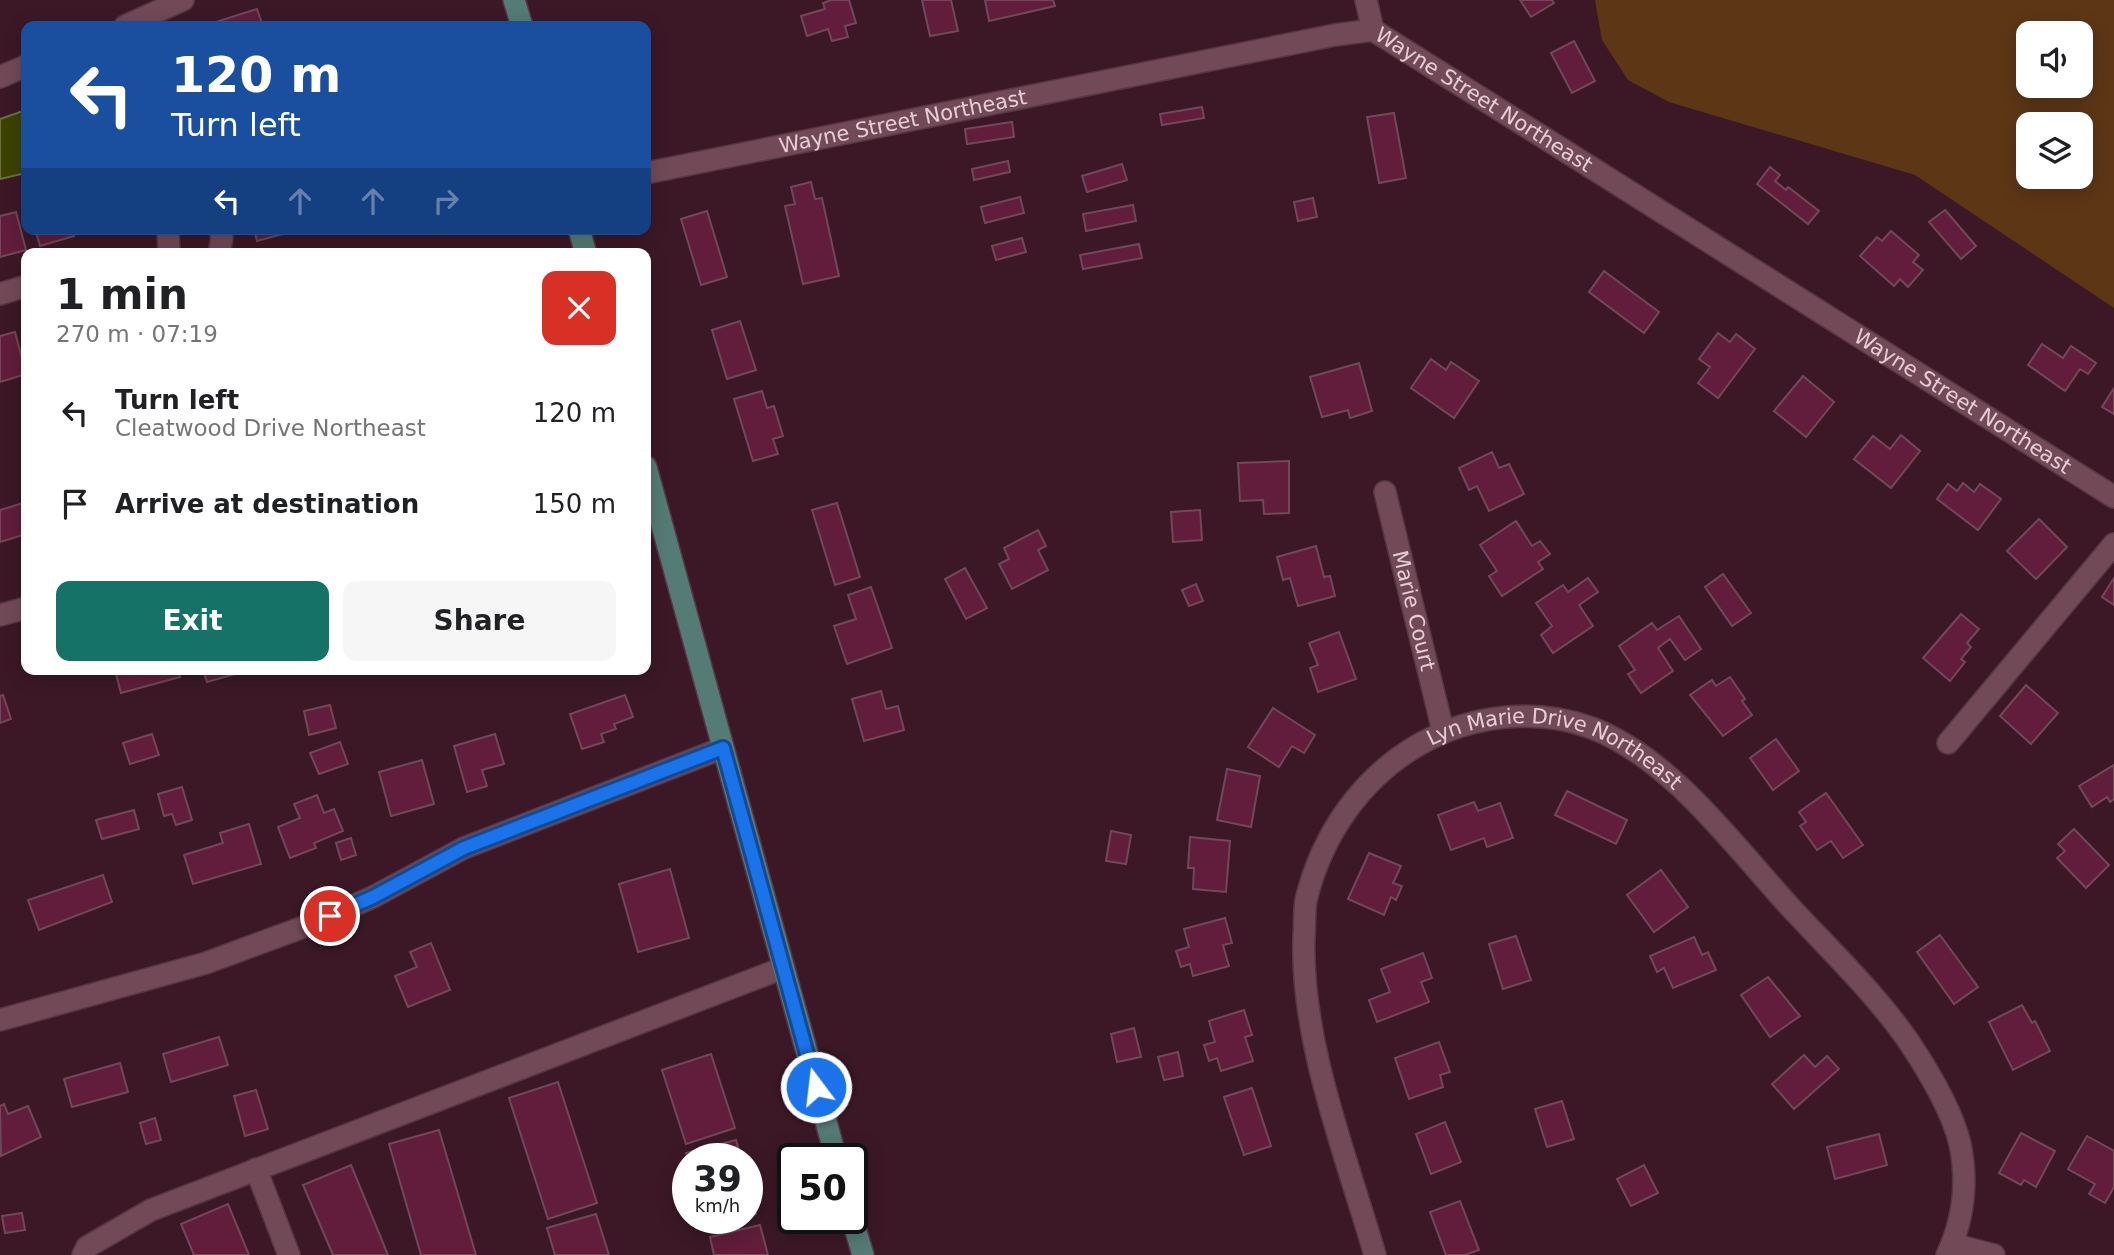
<!DOCTYPE html>
<html lang="en">
<head>
<meta charset="utf-8">
<style>
	:root { --surface:#fff; --page:#f6f6f6; --text:#202124; --muted:#757577; --accent:#157266 }
	body { margin:0; font-family:"DejaVu Sans",sans-serif; background:var(--page); color:var(--text); height:100vh; display:flex; flex-direction:column; font-size:26px; white-space:nowrap }
	* { box-sizing:border-box; margin:0 }
	p { font-size:23px; color:var(--muted) }
	.icon { flex:none; width:38px; height:38px; fill:none; stroke:currentColor; stroke-width:2; stroke-linecap:round; stroke-linejoin:round }
	.map { position:relative; flex:1; overflow:hidden }
	.drawer { position:absolute; left:21px; top:248px; width:630px; height:427px; display:flex; flex-direction:column; background:var(--surface); border-radius:14px; box-shadow:0 4px 18px #0003 }
	.drawer>* { flex:none }
	.banner { position:absolute; left:21px; top:21px; width:630px; height:214px; border-radius:14px; box-shadow:0 4px 18px #0003; background:#1a4fa0; color:#fff; overflow:hidden }
	.controls { position:absolute; left:2016px; top:21px; display:grid; gap:14px }
	.controls a { display:grid; place-items:center; width:77px; height:77px; border-radius:14px; background:var(--surface); box-shadow:0 4px 18px #0003; font-size:35px }
	.speed { position:absolute; left:672px; top:1143px; display:flex; gap:14px; font-size:35px; font-weight:700; text-align:center }
	.speed>* { display:grid; place-content:center; width:91px; height:91px; border-radius:50%; background:var(--surface); box-shadow:0 4px 18px #0003; line-height:1 }
	.speed small { font-size:18px; font-weight:400 }
	.speed .limit { border:4px solid #111; border-radius:10px; background:#fff; color:#111 }
	.pin { position:absolute; display:grid; place-items:center; width:60px; height:60px; color:#fff; margin:-30px; border:4px solid #fff; border-radius:50%; box-shadow:0 2px 7px #0007 }
	.me { position:absolute; width:77px; margin:-38px; rotate:345deg; stroke-linejoin:round; filter:drop-shadow(0 0 5px #0008) }
	.turn { display:flex; align-items:center; gap:24px; height:147px; padding:0 35px; font-size:32px }
	.turn .icon { width:91px; height:91px; stroke-width:2.5 }
	.turn b { display:block; font-size:49px; line-height:60px }
	.lanes { display:flex; align-items:center; height:66px; padding:0 35px; background:#0003; justify-content:center; gap:35px; direction:ltr }
	.lanes .off { opacity:.35 }
	.round { display:grid; place-items:center; flex:none; width:74px; height:74px; border-radius:14px; background:var(--page) }
	.overview { display:flex; align-items:center; justify-content:space-between; height:119px; padding:0 35px }
	h1 { font-size:42px; font-weight:700; line-height:52px }
	.cta { display:flex; gap:14px; margin-top:auto; padding:14px 35px }
	.cta a { flex:1; height:80px; border-radius:14px; background:var(--accent); color:#fff; font-size:28px; font-weight:700; line-height:80px; text-align:center }
	.cta a+a { background:var(--page); color:var(--text) }
	ul { padding:0; list-style:none }
	li { display:flex; align-items:center; gap:21px; height:91px; padding:0 35px }
	li div { flex:1 }
	li b { display:block; font-size:26px }
	li em { font-style:normal }
	.map>svg:first-child { display:block }
</style>
</head>
<body>
<div class="map">
<svg width="2114" height="1255" viewBox="0 0 2114 1255">
	<rect width="100%" height="100%" fill="#3c1826"/>
	<path fill="#5d3616" fill-rule="evenodd" d="M1595,0H2114V308L1915,175L1669,102L1628,80L1602,40ZM2028,33H2081V86H2028ZM2028,124H2081V177H2028Z"/>
	<polygon fill="#3b4301" stroke="#6f6d41" stroke-width="2" points="26,110 26,173 0,179 0,119"/>
	<g fill="#611d3b" stroke="#714857" stroke-width="2">
		<polygon points="831,0 849,0 856,23 845,26 848,37 832,41 828,29 807,36 801,16 825,9 823,3"/>
		<polygon points="922,0 951,0 958,31 930,36"/>
		<polygon points="985,0 1053,0 1055,6 989,21"/>
		<polygon points="1520,0 1552,0 1554,3 1531,17"/>
		<polygon points="257,9 263,26 214,26 213,23"/>
		<polygon points="1574,41 1595,81 1572,93 1551,53"/>
		<polygon points="1202,107 1204,118 1162,125 1160,114"/>
		<polygon points="1394,113 1406,178 1379,183 1367,117"/>
		<polygon points="1012,122 1014,137 967,144 965,129"/>
		<polygon points="1008,161 1010,172 974,180 972,169"/>
		<polygon points="1122,164 1127,180 1087,192 1082,176"/>
		<polygon points="1770,167 1780,175 1775,181 1786,190 1788,187 1819,211 1808,224 1757,184"/>
		<polygon points="811,182 815,199 822,198 839,276 803,284 785,206 795,204 791,187"/>
		<polygon points="1020,197 1024,213 985,223 981,207"/>
		<polygon points="1313,198 1317,217 1298,221 1294,202"/>
		<polygon points="1133,205 1136,221 1086,231 1083,214"/>
		<polygon points="1945,210 1976,246 1961,259 1929,222"/>
		<polygon points="707,211 727,277 701,285 681,219"/>
		<polygon points="16,212 26,250 0,257 0,216"/>
		<polygon points="35,229 72,229 74,236 40,246"/>
		<polygon points="254,229 289,229 290,232 257,241"/>
		<polygon points="1891,231 1919,255 1913,262 1923,270 1908,287 1900,279 1894,286 1860,256 1877,237 1882,241"/>
		<polygon points="1022,238 1026,252 996,260 992,246"/>
		<polygon points="1139,244 1142,258 1083,269 1080,255"/>
		<polygon points="1604,271 1659,312 1644,333 1589,292"/>
		<polygon points="740,321 756,370 727,379 712,330"/>
		<polygon points="15,332 26,374 0,382 0,336"/>
		<polygon points="1718,333 1730,342 1736,334 1755,349 1718,398 1698,383 1710,367 1699,359"/>
		<polygon points="2042,344 2063,358 2071,346 2096,363 2088,374 2080,369 2065,391 2028,365"/>
		<polygon points="1431,359 1446,370 1451,362 1479,381 1454,418 1411,388"/>
		<polygon points="1359,363 1372,411 1350,418 1348,410 1322,417 1310,377"/>
		<polygon points="1803,376 1834,402 1806,437 1774,411"/>
		<polygon points="2114,388 2114,414 2102,407"/>
		<polygon points="762,391 767,408 774,406 783,436 773,439 778,454 753,461 734,399"/>
		<polygon points="1901,435 1920,451 1891,488 1854,459 1873,436 1890,449"/>
		<polygon points="1492,452 1499,468 1509,464 1524,494 1489,511 1477,486 1469,490 1459,468"/>
		<polygon points="1289,461 1289,513 1264,514 1263,500 1240,501 1238,463"/>
		<polygon points="1963,483 1974,492 1980,484 2001,499 1978,530 1937,499 1948,484 1957,491"/>
		<polygon points="26,502 26,534 0,542 0,510"/>
		<polygon points="837,503 860,577 835,585 812,510"/>
		<polygon points="1200,510 1202,540 1173,542 1171,512"/>
		<polygon points="2039,519 2067,547 2036,579 2007,551"/>
		<polygon points="1516,521 1532,546 1540,541 1550,554 1538,562 1543,569 1502,596 1489,576 1497,571 1480,545"/>
		<polygon points="1038,530 1046,546 1038,550 1048,570 1012,589 999,564 1009,559 1004,548"/>
		<polygon points="1316,546 1324,577 1330,576 1335,596 1298,606 1290,578 1283,580 1277,557"/>
		<polygon points="965,568 987,608 966,619 945,579"/>
		<polygon points="1723,574 1751,613 1732,626 1705,587"/>
		<polygon points="1588,578 1598,592 1579,605 1593,626 1553,653 1541,635 1552,626 1536,603 1563,585 1568,592"/>
		<polygon points="2114,578 2114,605 2102,597"/>
		<polygon points="1196,584 1203,601 1189,606 1182,590"/>
		<polygon points="871,587 892,648 847,664 834,626 856,619 848,595"/>
		<polygon points="1961,614 1979,629 1967,643 1971,647 1961,659 1965,662 1950,681 1923,658"/>
		<polygon points="1679,616 1701,649 1685,660 1670,639 1658,648 1673,671 1641,693 1628,674 1635,670 1619,646 1652,623 1657,630"/>
		<polygon points="1339,632 1356,679 1318,692 1310,668 1318,665 1309,643"/>
		<polygon points="115,670 178,670 180,677 121,693"/>
		<polygon points="203,670 249,670 207,682"/>
		<polygon points="1730,677 1745,699 1742,701 1752,715 1723,736 1690,695 1712,680 1716,686"/>
		<polygon points="2026,685 2058,713 2031,744 2000,716"/>
		<polygon points="881,691 886,709 898,706 904,730 864,741 852,699"/>
		<polygon points="3,695 11,719 0,723 0,696"/>
		<polygon points="625,695 633,717 614,724 616,729 601,734 604,742 582,749 570,714"/>
		<polygon points="330,705 336,728 309,735 304,711"/>
		<polygon points="1273,708 1315,735 1304,753 1292,746 1279,767 1248,747"/>
		<polygon points="152,734 159,755 130,764 123,743"/>
		<polygon points="495,734 504,764 482,770 487,786 467,792 454,746"/>
		<polygon points="1776,739 1799,771 1773,790 1750,758"/>
		<polygon points="340,742 348,764 319,774 310,753"/>
		<polygon points="422,760 434,804 391,816 379,772"/>
		<polygon points="2114,765 2114,799 2110,802 2107,797 2092,807 2079,786"/>
		<polygon points="1227,769 1260,776 1251,827 1217,820"/>
		<polygon points="182,787 192,820 176,825 172,814 164,816 158,794"/>
		<polygon points="1567,791 1627,820 1616,844 1555,815"/>
		<polygon points="1826,793 1863,845 1843,858 1831,841 1817,850 1800,826 1806,822 1799,812"/>
		<polygon points="317,795 324,813 334,809 343,831 314,843 316,848 290,858 278,827 300,818 294,804"/>
		<polygon points="1474,802 1478,811 1500,803 1513,838 1487,847 1484,838 1451,850 1438,815"/>
		<polygon points="134,810 139,829 102,839 96,820"/>
		<polygon points="249,824 261,864 193,884 184,855 223,843 220,833"/>
		<polygon points="2074,829 2109,865 2086,888 2057,858 2065,851 2058,844"/>
		<polygon points="1111,831 1131,835 1126,864 1106,861"/>
		<polygon points="1190,837 1230,841 1226,892 1193,889 1194,868 1188,868"/>
		<polygon points="351,838 356,855 341,860 336,843"/>
		<polygon points="1369,853 1401,866 1393,883 1402,886 1396,900 1391,897 1384,915 1348,899"/>
		<polygon points="670,869 689,938 638,952 619,884"/>
		<polygon points="1661,870 1688,907 1654,932 1627,895"/>
		<polygon points="103,875 112,902 39,930 28,900"/>
		<polygon points="1225,918 1232,943 1223,945 1229,966 1193,976 1190,964 1181,967 1176,951 1189,947 1184,929"/>
		<polygon points="1940,935 1978,987 1954,1004 1917,952"/>
		<polygon points="1516,936 1531,980 1503,989 1489,944"/>
		<polygon points="1694,937 1702,955 1708,952 1716,970 1673,988 1664,968 1657,972 1650,956"/>
		<polygon points="431,943 450,990 408,1007 395,976 417,967 410,952"/>
		<polygon points="1423,953 1432,978 1421,982 1429,1002 1377,1022 1369,1000 1390,992 1381,969"/>
		<polygon points="1768,977 1800,1016 1770,1037 1741,995"/>
		<polygon points="2022,1005 2032,1023 2035,1021 2050,1051 2013,1070 1989,1022"/>
		<polygon points="1244,1010 1252,1035 1245,1037 1253,1061 1221,1071 1217,1058 1209,1061 1204,1045 1215,1042 1209,1021"/>
		<polygon points="1134,1028 1141,1057 1117,1062 1111,1034"/>
		<polygon points="219,1037 228,1065 171,1082 163,1054"/>
		<polygon points="1439,1042 1450,1072 1440,1075 1443,1087 1409,1099 1395,1058"/>
		<polygon points="1178,1052 1183,1076 1164,1080 1158,1057"/>
		<polygon points="711,1054 735,1128 686,1144 662,1070"/>
		<polygon points="1804,1055 1815,1067 1827,1056 1839,1069 1794,1109 1772,1084"/>
		<polygon points="120,1063 128,1092 72,1107 64,1079"/>
		<polygon points="558,1082 597,1203 548,1219 509,1098"/>
		<polygon points="1252,1088 1271,1146 1244,1155 1224,1097"/>
		<polygon points="256,1090 268,1129 245,1136 234,1096"/>
		<polygon points="1562,1101 1574,1139 1547,1147 1535,1109"/>
		<polygon points="4,1104 8,1114 28,1106 41,1137 1,1156 0,1106"/>
		<polygon points="155,1118 161,1140 146,1144 140,1123"/>
		<polygon points="1445,1122 1461,1162 1431,1174 1416,1134"/>
		<polygon points="439,1130 476,1255 421,1255 389,1144"/>
		<polygon points="2021,1133 2055,1151 2036,1187 2024,1180 2021,1185 1999,1173"/>
		<polygon points="1879,1134 1887,1165 1835,1179 1827,1147"/>
		<polygon points="2087,1136 2114,1151 2114,1187 2105,1203 2089,1194 2095,1184 2068,1169"/>
		<polygon points="736,1140 741,1158 688,1159 686,1153"/>
		<polygon points="351,1165 388,1255 333,1255 303,1185"/>
		<polygon points="1644,1165 1658,1193 1631,1206 1617,1179"/>
		<polygon points="747,1181 756,1214 747,1216"/>
		<polygon points="1460,1201 1479,1250 1465,1255 1446,1255 1430,1212"/>
		<polygon points="228,1204 249,1255 194,1255 181,1224"/>
		<polygon points="22,1213 25,1230 5,1233 2,1216"/>
		<polygon points="596,1214 609,1255 555,1255 547,1228"/>
		<polygon points="704,1218 741,1218 707,1228"/>
		<polygon points="760,1225 768,1255 714,1255 710,1237"/>
	</g>
	<g fill="none" stroke-linecap="round" stroke-linejoin="round">
		<defs>
			<g id="minor">
				<polyline points="1366,0 1373,30"/>
				<polyline points="125,26 183,0"/>
				<polyline points="0,77 26,66"/>
				<path id="s1" d="M646,173L1335,35L1373,30L2114,497"/>
				<polyline points="168,229 169,254"/>
				<polyline points="219,254 222,238 220,229"/>
				<polyline points="0,294 26,286"/>
				<path id="s2" d="M1385,492L1443,731"/>
				<polyline points="0,615 26,608"/>
				<polyline points="1948,743 2114,544"/>
				<polyline points="0,1020 206,963 309,925 373,897 464,848 723,748"/>
				<polyline points="256,1169 289,1255"/>
				<polyline points="1952,1244 1994,1255"/>
				<polyline points="83,1255 87,1247 151,1210 783,968"/>
				<path id="s3" d="M1375,1255C1346,1155 1300,1040 1304,936C1305,924 1304,911 1306,900C1322,834 1362,777 1420,744C1471,715 1537,707 1592,728C1672,759 1734,846 1791,908C1831,951 1876,994 1909,1042C1929,1072 1952,1110 1960,1144C1968,1183 1964,1219 1947,1255"/>
			</g>
			<g id="major">
				<polyline points="514,0 522,26"/>
				<polyline points="579,229 586,254"/>
				<polyline points="646,467 836,1158"/>
				<polyline points="852,1218 863,1255"/>
			</g>
		</defs>
		<use href="#minor" stroke="#543743" stroke-width="24"/>
		<use href="#major" stroke="#543743" stroke-width="24"/>
		<use href="#minor" stroke="#724957" stroke-width="21"/>
		<use href="#major" stroke="#557b75" stroke-width="21"/>
	</g>
	<g fill="none" stroke-linecap="round" stroke-linejoin="round">
		<defs>
			<polyline id="route" points="330,916 373,897 464,848 723,748 816,1087"/>
		</defs>
		<use href="#route" stroke="#114b97" stroke-width="18"/>
		<use href="#route" stroke="#1a73e8" stroke-width="12"/>
	</g>
	<g text-anchor="middle" dominant-baseline="central" stroke-width="7" stroke-linejoin="round" paint-order="stroke">
		<g font-size="21" fill="#e7ced6" stroke="#310e1d">
			<text stroke="none"><textPath href="#s1" startOffset="872">Wayne Street Northeast</textPath></text>
			<text stroke="none"><textPath href="#s1" startOffset="262">Wayne Street Northeast</textPath></text>
			<text stroke="none"><textPath href="#s1" startOffset="1438">Wayne Street Northeast</textPath></text>
			<text stroke="none"><textPath href="#s2" startOffset="122">Marie Court</textPath></text>
			<text stroke="none"><textPath href="#s3" startOffset="709">Lyn Marie Drive Northeast</textPath></text>
		</g>
	</g>
</svg>
<div class="controls">
<a><svg class="icon" aria-label="sound" viewBox="0 0 24 24"><path d="M4 9h4l5-4v14l-5-4H4zM17 9q2 3 0 6"/></svg></a>
<a><svg class="icon" aria-label="layers" viewBox="0 0 24 24"><path d="M12 4l9 5-9 5-9-5zM3 14l9 5 9-5"/></svg></a>
</div>
<div class="speed"><div>39<small>km/h</small></div><div class="limit">50</div></div>
<div class="pin" style="left:330px;top:916px;background:#d93025"><svg class="icon" aria-label="arrive" viewBox="0 0 24 24"><path d="M6 21V4h12l-3 4 3 4H6"/></svg></div>
<svg class="me" style="left:816px;top:1087px" viewBox="-20 -20 40 40"><circle r="17" fill="#1a73e8" stroke="#fff" stroke-width="3"/><path d="M0-11L8 9 0 5-8 9z" fill="#fff"/></svg>
<div class="banner">
<div class="turn"><svg class="icon" aria-label="left" viewBox="0 0 24 24"><path d="M17 20v-9H6M10 6l-5 5 5 5"/></svg><div><b>120 m</b>Turn left</div></div>
<div class="lanes"><svg class="icon" aria-label="left" viewBox="0 0 24 24"><path d="M17 20v-9H6M10 6l-5 5 5 5"/></svg><svg class="icon off" aria-label="ahead" viewBox="0 0 24 24"><path d="M12 20V5M6 11l6-6 6 6"/></svg><svg class="icon off" aria-label="ahead" viewBox="0 0 24 24"><path d="M12 20V5M6 11l6-6 6 6"/></svg><svg class="icon off" aria-label="right" viewBox="0 0 24 24"><path d="M7 20v-9h11M14 6l5 5-5 5"/></svg></div>
</div>
<section class="drawer">
<div class="overview"><div><h1>1 min</h1><p>270 m · 07:19</p></div><a class="round" style="background:#d93025;color:#fff"><svg class="icon" aria-label="close" viewBox="0 0 24 24"><path d="M6 6l12 12M18 6L6 18"/></svg></a></div>
<ul>
<li><svg class="icon" aria-label="left" viewBox="0 0 24 24"><path d="M17 20v-9H6M10 6l-5 5 5 5"/></svg><div><b>Turn left</b><p>Cleatwood Drive Northeast</p></div><em>120 m</em></li>
<li><svg class="icon" aria-label="arrive" viewBox="0 0 24 24"><path d="M6 21V4h12l-3 4 3 4H6"/></svg><div><b>Arrive at destination</b></div><em>150 m</em></li>
</ul>
<div class="cta"><a>Exit</a><a>Share</a></div>
</section>
</div>
</body>
</html>
